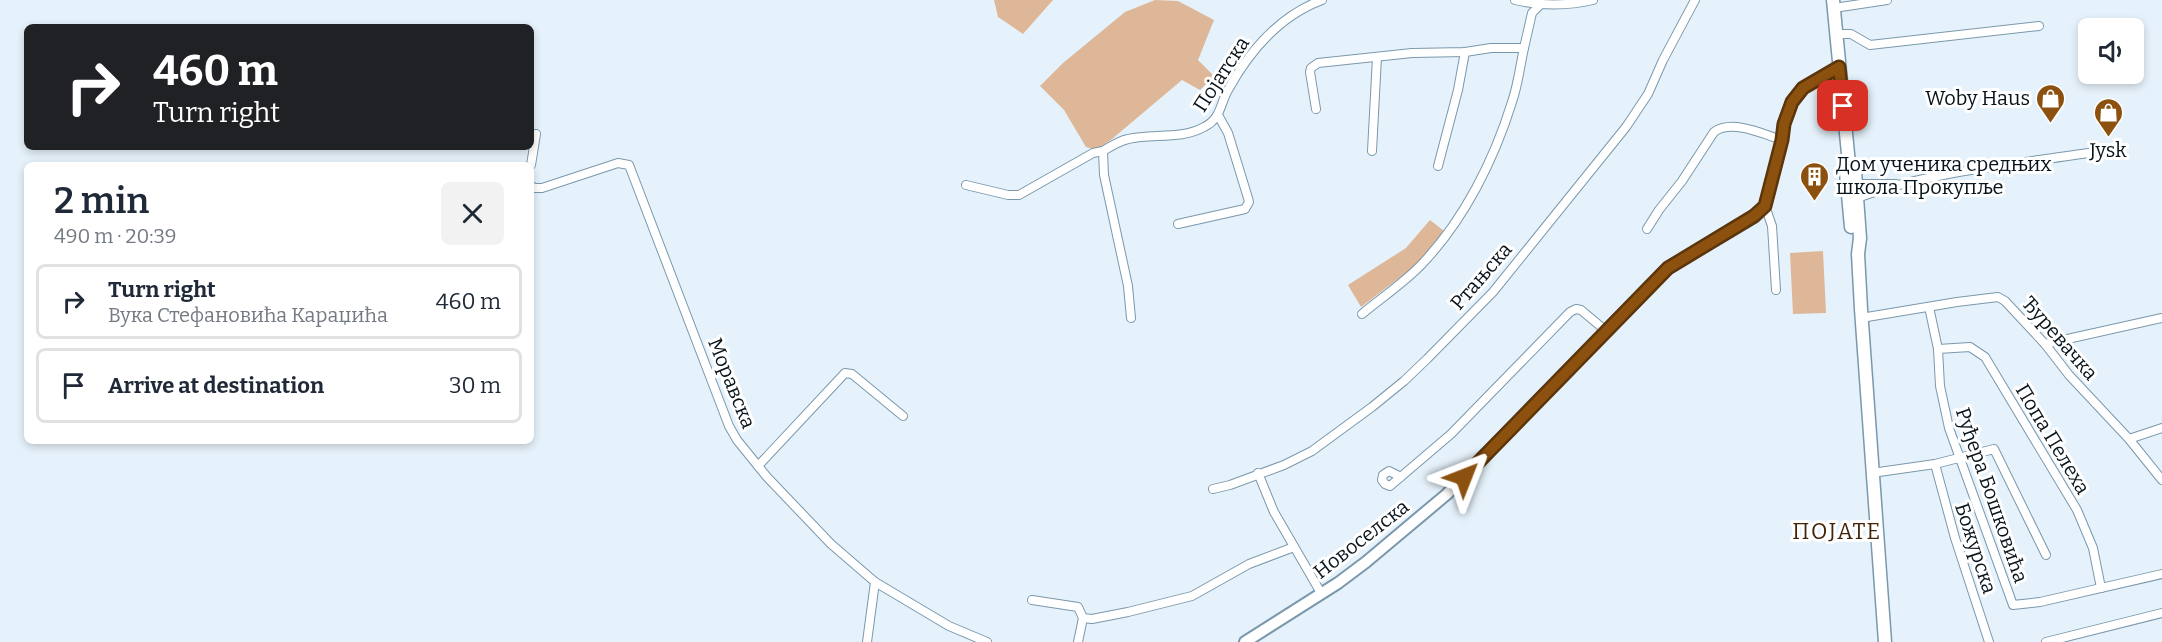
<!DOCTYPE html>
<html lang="en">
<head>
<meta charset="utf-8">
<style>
	:root { --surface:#fff; --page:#f2f2f3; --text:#1f2937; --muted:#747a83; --line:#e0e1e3 }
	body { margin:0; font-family:Bitter,serif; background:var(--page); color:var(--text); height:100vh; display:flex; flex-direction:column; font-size:22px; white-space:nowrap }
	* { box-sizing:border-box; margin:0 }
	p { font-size:20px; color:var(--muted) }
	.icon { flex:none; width:33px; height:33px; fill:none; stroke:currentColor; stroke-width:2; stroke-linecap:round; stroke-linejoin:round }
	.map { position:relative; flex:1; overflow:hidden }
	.panel { position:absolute; left:24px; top:162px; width:510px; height:282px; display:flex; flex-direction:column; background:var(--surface); border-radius:9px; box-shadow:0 3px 9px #0003 }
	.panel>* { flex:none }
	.top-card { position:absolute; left:24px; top:24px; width:510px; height:126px; border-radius:9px; box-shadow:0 3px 9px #0003; background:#202124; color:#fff; overflow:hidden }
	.tools { position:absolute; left:2078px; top:18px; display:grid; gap:12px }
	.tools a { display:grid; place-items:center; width:66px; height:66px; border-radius:9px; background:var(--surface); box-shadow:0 3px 9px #0003; font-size:30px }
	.pin { position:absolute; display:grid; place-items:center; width:51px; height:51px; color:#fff; margin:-26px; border-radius:12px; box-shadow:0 3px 9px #0006 }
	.me { position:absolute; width:66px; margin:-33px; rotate:45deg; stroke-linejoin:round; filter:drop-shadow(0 0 4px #0008) }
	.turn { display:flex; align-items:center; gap:21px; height:126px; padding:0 30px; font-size:27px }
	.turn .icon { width:78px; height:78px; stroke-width:2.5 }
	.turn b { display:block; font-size:42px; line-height:51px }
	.round { display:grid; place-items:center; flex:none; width:63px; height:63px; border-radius:9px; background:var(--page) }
	.headline { display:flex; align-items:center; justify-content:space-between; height:102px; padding:0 30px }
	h1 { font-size:36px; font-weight:600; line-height:45px }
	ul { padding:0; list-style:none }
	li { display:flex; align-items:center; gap:18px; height:75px; margin:0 12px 9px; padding:0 18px; border:3px solid var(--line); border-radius:9px }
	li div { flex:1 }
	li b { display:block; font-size:22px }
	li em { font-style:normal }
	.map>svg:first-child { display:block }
</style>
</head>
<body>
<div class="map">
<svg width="2162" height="642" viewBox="0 0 2162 642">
	<rect width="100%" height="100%" fill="#e6f2fb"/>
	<g fill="#ddb797">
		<polygon points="994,0 1053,0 1023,34 998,17"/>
		<polygon points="1155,0 1178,1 1214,20 1198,60 1214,76 1200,90 1182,80 1112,139 1096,150 1086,147 1064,110 1040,86 1063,63 1125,12"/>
		<polygon points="1430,220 1444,231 1420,262 1361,307 1348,285 1406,248"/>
		<polygon points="1823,251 1826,313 1793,314 1790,253"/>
	</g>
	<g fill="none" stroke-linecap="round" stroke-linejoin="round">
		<defs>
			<g id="street">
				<path d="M1515,0C1541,6 1567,6 1593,0"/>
				<polyline points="1834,8 1887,0"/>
				<polyline points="1836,34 1851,34 1870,45 2039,26"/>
				<polyline points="1316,109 1310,72 1311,68 1318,63 1412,53 1465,52 1491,48 1524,48 1532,13 1540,5"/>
				<polyline points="1372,151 1377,57"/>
				<polyline points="531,165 536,134"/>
				<polyline points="1438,166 1458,90 1465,52"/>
				<polyline points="1856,184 1896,184"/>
				<polyline points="966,185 1008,195 1019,195 1093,153 1103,151"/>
				<polyline points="531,186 535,188 542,188 618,163 629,165 729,426 737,440 767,477 831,544 875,582 949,626 987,642"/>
				<path d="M1857,198C1930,171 2018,164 2095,152"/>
				<polyline points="1765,206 1772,226 1776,290"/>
				<polyline points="1178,224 1245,209 1249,202 1248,198 1228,133 1218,115"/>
				<path d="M1647,229L1659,210L1682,181L1714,132C1732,119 1763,134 1782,140"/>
				<polyline points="1929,307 1938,349 1940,386 1949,428 2013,605 2040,602 2162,574"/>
				<path d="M1362,314C1381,298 1404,283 1422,264C1464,220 1494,160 1512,102C1518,85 1520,66 1524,48"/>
				<path d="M1131,318L1128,286L1104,175L1103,151C1111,146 1119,141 1128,139C1152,133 1181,140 1204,127C1221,119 1220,104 1228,90C1250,50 1279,16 1322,0"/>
				<polyline points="1861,318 1957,302 1998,297 2005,301 2045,344 2069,375 2129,439 2162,480"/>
				<polyline points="2045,344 2162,318"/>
				<polyline points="1938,349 1970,347 1985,357 2077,510 2093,548 2101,588"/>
				<polyline points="2129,439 2162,428"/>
				<polyline points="1935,464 1955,538 1989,642"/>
				<polyline points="758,466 845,373 852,374 903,416"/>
				<polyline points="1258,473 1274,512 1321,593"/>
				<polyline points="1872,473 1935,464 1994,449 2046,555"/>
				<polyline points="1401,477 1389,471 1383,475 1382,480 1385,484 1390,486 1451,434 1570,312 1576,309 1581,310 1605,330"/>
				<polyline points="1213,489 1230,485 1284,465 1312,451 1372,407 1404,381 1427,359 1493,292 1626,127 1648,94 1663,60 1695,0"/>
				<polyline points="1032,600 1078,607 1083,618 1078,642"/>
				<polyline points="1083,618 1092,619 1128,612 1192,596 1249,564 1294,547"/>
				<polyline points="867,642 875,582"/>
				<polyline points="2046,642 2162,613"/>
			</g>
			<polyline id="secondary" points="1245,642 1338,583 1366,562 1447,494 1668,268 1754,217 1765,206 1782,140 1784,124 1792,102 1803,88 1839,67"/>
			<g id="primary">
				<polyline points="1833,0 1849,164 1846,173 1851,227"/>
				<polyline points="1849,164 1855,171 1860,238 1858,254 1861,309 1885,642"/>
			</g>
		</defs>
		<use href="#street" stroke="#7a98ac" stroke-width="10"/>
		<use href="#secondary" stroke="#7a98ac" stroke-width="14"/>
		<use href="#primary" stroke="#7a98ac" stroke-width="15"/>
		<use href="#street" stroke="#fff" stroke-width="8"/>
		<use href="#secondary" stroke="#fff" stroke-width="10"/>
		<use href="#primary" stroke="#fff" stroke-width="12"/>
	</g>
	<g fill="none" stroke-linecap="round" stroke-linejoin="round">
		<defs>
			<polyline id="route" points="1464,477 1668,268 1754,216 1765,206 1782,140 1784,124 1792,102 1803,88 1839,67 1843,106"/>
		</defs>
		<use href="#route" stroke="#5c350a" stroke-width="15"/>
		<use href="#route" stroke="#8d510f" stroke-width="10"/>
	</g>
	<defs>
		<symbol id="shop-pin" viewBox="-11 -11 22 30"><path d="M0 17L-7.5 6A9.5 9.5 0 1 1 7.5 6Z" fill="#8d510f" stroke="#fff"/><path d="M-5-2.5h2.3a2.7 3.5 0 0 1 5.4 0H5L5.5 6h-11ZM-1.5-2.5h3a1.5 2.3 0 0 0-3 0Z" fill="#fff"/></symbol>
		<symbol id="building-pin" viewBox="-11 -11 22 30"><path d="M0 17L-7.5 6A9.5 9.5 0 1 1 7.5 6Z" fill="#8d510f" stroke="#fff"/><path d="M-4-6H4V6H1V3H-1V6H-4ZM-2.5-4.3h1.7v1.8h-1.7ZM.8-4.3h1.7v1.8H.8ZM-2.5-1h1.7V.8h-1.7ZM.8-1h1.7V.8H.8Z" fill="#fff"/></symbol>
	</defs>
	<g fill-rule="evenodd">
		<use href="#shop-pin" x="2034" y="82" width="33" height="45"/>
		<use href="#shop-pin" x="2092" y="96" width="33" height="45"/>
		<use href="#building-pin" x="1798" y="160" width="33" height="45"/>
	</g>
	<g text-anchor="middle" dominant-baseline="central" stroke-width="6" stroke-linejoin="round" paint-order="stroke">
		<g font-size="20" fill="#08141b" stroke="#fff">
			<text transform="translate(1221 74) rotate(-57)">Појатска</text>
			<text transform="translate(1481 276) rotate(-49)">Ртањска</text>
			<text transform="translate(2060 338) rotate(49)">Ђуревачка</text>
			<text transform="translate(732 383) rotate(68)">Моравска</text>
			<text transform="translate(2053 439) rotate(59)">Попа Пелеха</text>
			<text transform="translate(1992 495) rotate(71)">Руђера Бошковића</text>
			<text transform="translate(1361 539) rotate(-38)">Новоселска</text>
			<text transform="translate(1976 548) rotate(72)">Божурска</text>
		</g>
		<g font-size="20" fill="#08141b" stroke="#fff" text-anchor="end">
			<text x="2030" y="98">Woby Haus</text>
			<text x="2108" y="150" text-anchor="middle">Jysk</text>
			<text x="1836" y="164" text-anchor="start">Дом ученика средњих<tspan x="1836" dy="23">школа Прокупље</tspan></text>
		</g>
		<g font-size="22" letter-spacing="1.5" fill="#422508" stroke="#fff">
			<text x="1837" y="531">ПОЈАТЕ</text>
		</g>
	</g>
</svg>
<div class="tools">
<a><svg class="icon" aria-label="sound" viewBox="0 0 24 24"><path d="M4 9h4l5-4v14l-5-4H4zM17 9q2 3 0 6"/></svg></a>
</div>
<div class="pin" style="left:1843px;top:106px;background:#d93025"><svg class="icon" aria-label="arrive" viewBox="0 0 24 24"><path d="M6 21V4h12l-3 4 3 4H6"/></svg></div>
<svg class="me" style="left:1464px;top:477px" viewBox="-20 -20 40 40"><path d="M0-17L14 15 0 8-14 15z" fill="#8d510f" stroke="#fff" stroke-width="4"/></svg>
<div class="top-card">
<div class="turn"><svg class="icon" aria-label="right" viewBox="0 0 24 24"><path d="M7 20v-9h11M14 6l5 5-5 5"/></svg><div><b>460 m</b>Turn right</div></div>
</div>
<section class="panel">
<div class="headline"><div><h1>2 min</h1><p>490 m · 20:39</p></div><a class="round"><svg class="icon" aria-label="close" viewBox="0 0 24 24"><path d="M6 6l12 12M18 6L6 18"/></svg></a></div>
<ul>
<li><svg class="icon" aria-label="right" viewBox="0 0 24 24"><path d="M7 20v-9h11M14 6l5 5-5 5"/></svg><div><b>Turn right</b><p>Вука Стефановића Караџића</p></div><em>460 m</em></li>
<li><svg class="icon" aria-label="arrive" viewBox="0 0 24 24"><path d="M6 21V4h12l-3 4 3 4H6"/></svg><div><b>Arrive at destination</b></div><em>30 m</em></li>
</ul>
</section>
</div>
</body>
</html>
